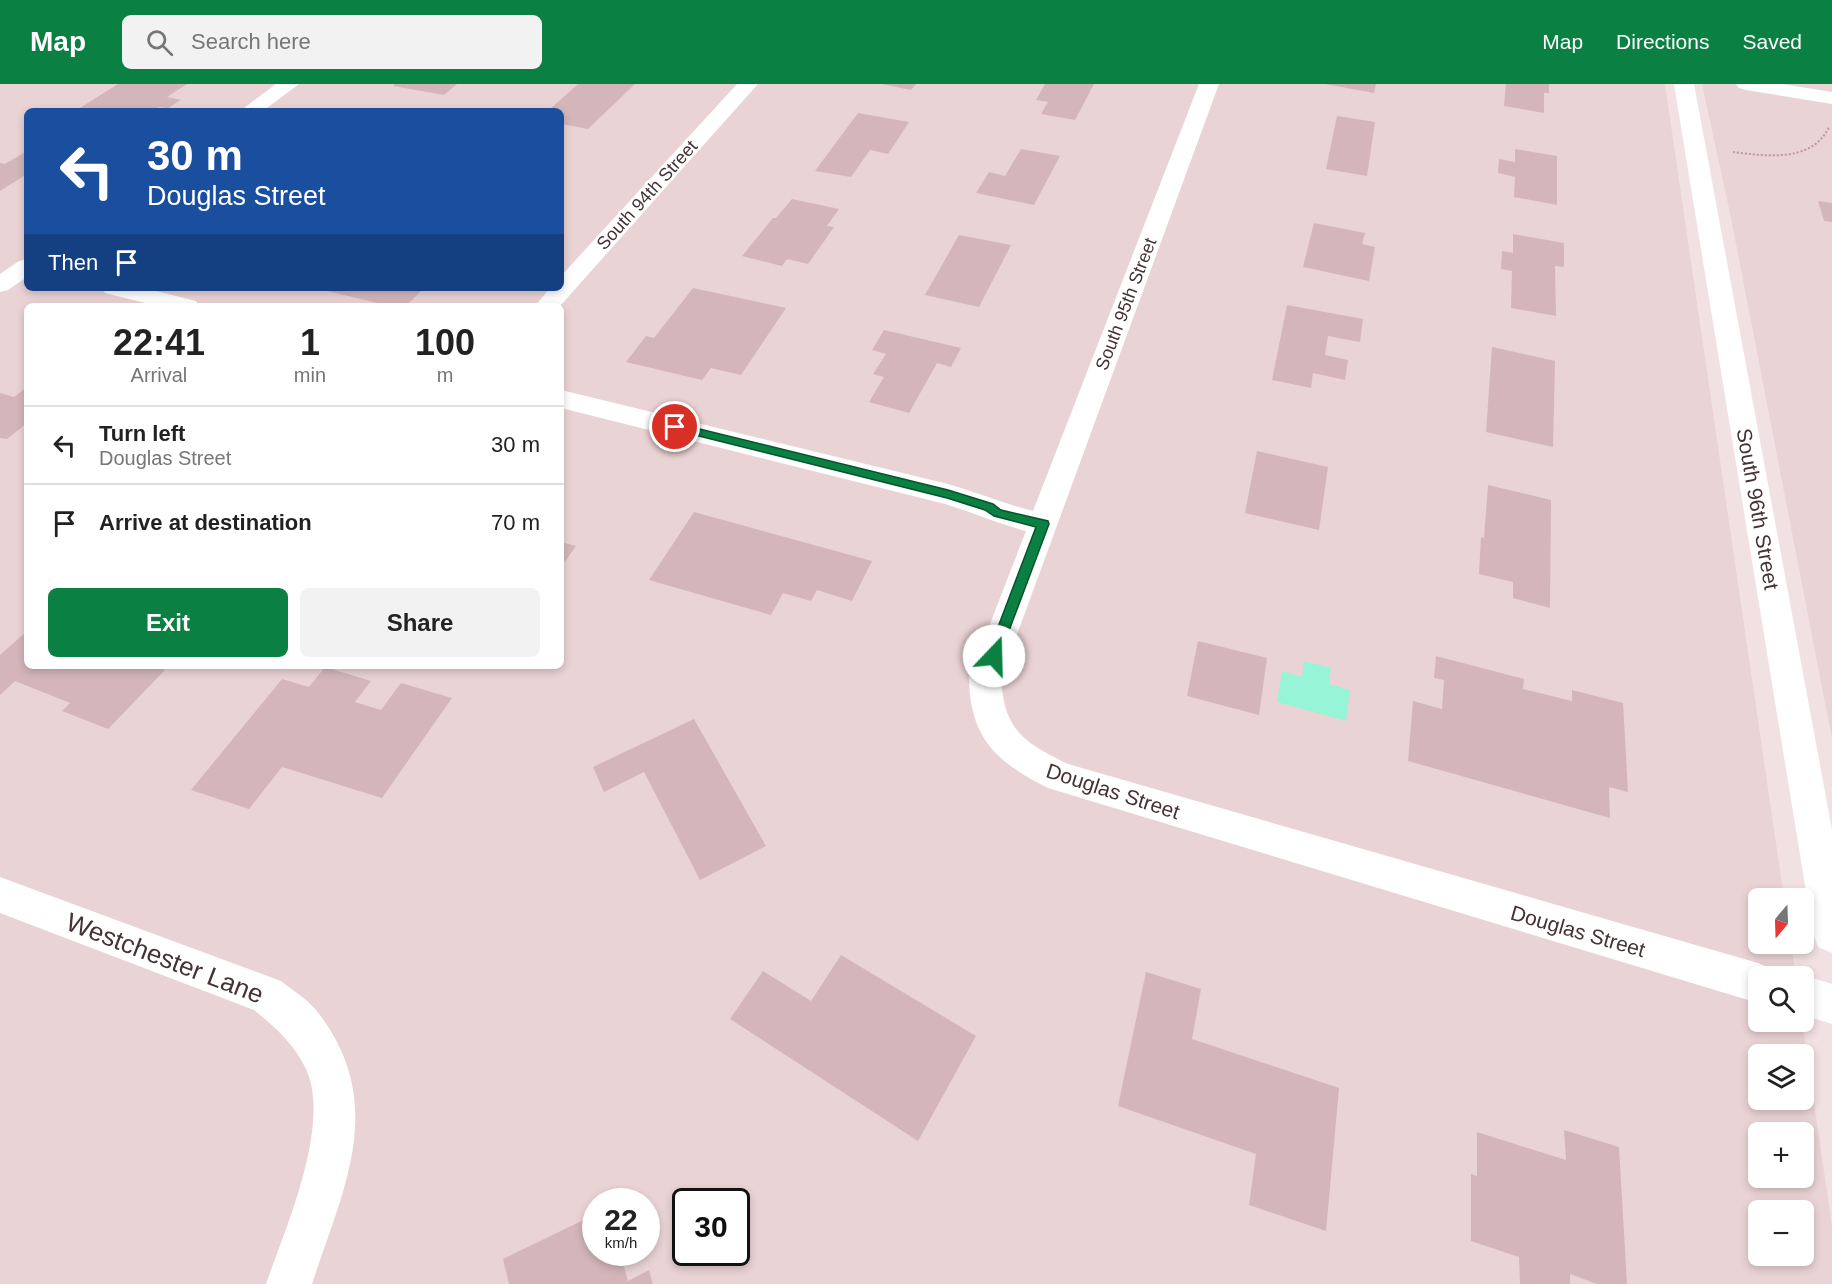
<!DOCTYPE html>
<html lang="en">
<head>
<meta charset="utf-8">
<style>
	:root { --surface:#fff; --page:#f2f2f2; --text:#222; --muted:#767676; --line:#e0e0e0; --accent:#0b8043 }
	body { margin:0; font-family:Arial,sans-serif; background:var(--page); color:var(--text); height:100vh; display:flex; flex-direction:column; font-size:22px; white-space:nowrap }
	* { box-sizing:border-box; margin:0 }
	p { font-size:20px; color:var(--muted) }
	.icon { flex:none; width:33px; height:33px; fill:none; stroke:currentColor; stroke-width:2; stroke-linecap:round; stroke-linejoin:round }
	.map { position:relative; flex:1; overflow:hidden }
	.side { position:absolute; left:24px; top:219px; width:540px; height:366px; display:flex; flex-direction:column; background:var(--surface); border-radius:9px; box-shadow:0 3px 9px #0003 }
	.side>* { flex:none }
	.guide { position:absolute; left:24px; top:24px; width:540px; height:183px; border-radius:9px; box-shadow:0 3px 9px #0003; background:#1a4fa0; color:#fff; overflow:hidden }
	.needle { width:39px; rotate:199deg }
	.fabs { position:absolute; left:1748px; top:804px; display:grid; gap:12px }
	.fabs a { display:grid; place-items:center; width:66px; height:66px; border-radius:9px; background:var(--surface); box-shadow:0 3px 9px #0003; font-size:30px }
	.speed { position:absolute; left:582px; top:1104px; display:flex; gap:12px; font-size:30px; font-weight:700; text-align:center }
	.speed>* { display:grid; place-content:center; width:78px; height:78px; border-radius:50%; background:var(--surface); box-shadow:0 3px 9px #0003; line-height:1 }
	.speed small { font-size:15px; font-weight:400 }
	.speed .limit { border:3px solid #111; border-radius:9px; background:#fff; color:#111 }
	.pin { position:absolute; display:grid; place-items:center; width:51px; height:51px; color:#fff; margin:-26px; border:3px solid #fff; border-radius:50%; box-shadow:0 2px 6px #0007 }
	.me { position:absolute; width:66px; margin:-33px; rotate:21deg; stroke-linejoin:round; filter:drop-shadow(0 0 4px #0008) }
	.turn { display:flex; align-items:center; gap:21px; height:126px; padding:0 24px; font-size:27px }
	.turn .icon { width:78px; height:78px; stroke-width:2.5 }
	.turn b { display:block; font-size:42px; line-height:51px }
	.then { display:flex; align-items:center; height:57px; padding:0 24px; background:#0003; gap:12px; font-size:22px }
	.eta { display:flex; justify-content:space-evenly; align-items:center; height:102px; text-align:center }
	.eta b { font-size:36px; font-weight:700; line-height:42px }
	.action { display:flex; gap:12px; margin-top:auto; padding:12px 24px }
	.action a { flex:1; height:69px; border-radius:9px; background:var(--accent); color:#fff; font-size:24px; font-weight:700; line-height:69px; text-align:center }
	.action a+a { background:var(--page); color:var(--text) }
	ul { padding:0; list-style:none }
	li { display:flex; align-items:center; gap:18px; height:78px; padding:0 24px; border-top:2px solid var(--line) }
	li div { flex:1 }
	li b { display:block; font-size:22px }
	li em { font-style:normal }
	header { display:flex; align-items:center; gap:36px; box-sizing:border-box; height:84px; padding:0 30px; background:var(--accent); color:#fff }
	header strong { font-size:28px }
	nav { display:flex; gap:33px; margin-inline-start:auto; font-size:21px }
	.search { width:420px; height:54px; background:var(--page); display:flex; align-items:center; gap:15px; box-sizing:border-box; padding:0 21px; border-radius:9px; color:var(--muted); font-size:22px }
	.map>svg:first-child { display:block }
</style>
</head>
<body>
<header>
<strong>Map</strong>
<div class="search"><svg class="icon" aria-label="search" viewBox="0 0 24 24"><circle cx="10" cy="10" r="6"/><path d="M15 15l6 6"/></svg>Search here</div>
<nav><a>Map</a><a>Directions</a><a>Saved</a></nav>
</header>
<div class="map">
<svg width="1832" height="1200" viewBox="0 0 1832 1200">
	<rect width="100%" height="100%" fill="#f2e1e2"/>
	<g fill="#ead3d4" fill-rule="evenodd">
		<path d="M0,0H1665L1784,814H1758V860H1791L1796,892H1758V938H1802L1832,1142V1200H0ZM27,27H561V204H27ZM27,222H561V582H27ZM1758,970H1803V1016H1758ZM1758,1048H1803V1094H1758ZM596,1118H646V1168H596ZM686,1118H736V1168H686ZM1758,1126H1803V1172H1758Z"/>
		<polygon points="1702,0 1832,0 1832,655 1731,134"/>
	</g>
	<polygon fill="#98f4d7" points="1304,577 1331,584 1329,600 1350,606 1346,637 1277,618 1282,587 1302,593"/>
	<g fill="#d4b6ba">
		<polygon points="118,0 187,0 167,13 181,16 168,24 159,23 153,27 75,27"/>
		<polygon points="395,0 457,0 444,11 393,2"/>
		<polygon points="578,0 635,0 588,45 561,40 561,27 548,27"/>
		<polygon points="882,0 916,0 911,6"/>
		<polygon points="1045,0 1094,0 1075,36 1041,30 1048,18 1036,16"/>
		<polygon points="1325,0 1376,0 1374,9"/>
		<polygon points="1506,0 1549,0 1549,9 1544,9 1544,29 1504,22"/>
		<polygon points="858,29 909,38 888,70 870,66 851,93 815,87"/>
		<polygon points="1337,32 1375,38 1367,92 1326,85"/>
		<polygon points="1021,65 1060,72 1034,121 976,109 989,88 1005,92"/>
		<polygon points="1515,65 1557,72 1557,121 1514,113 1515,93 1498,89 1499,75 1515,78"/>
		<polygon points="27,67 27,90 0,107 0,79 5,80"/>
		<polygon points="792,115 839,125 827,142 834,143 808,180 787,175 782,182 742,172 773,134 776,134"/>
		<polygon points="1818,117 1832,119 1832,138 1824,137"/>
		<polygon points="1314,139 1365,149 1362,160 1375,163 1369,197 1303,183"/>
		<polygon points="1513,150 1564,159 1564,183 1555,182 1556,232 1511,224 1512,187 1501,185 1502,167 1513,169"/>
		<polygon points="959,151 1011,161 979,223 925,211"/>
		<polygon points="325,204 424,204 406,222 390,222 323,206"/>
		<polygon points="693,204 786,224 741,291 711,284 702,296 626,278 646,252 654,254"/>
		<polygon points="1287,221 1363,235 1360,258 1328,252 1325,271 1348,276 1345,296 1313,289 1311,304 1272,296"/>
		<polygon points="884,246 961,264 951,283 937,279 909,329 869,318 884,293 873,290 886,270 872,266"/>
		<polygon points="1492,263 1555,277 1553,363 1486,348"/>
		<polygon points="27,303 27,339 7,355 0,354 0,309 14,313"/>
		<polygon points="1257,367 1328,383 1319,446 1245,429"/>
		<polygon points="1488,401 1551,416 1550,524 1513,514 1513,498 1479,490 1481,453 1484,454"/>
		<polygon points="694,428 872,477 852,517 817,506 811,517 783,509 771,531 649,496"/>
		<polygon points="561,458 576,462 561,483"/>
		<polygon points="27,547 27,582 153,582 165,586 108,645 62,627 70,619 15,597 0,611 0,571"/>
		<polygon points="1198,557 1267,574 1259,631 1187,612"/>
		<polygon points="1436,572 1524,595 1523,605 1572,617 1572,606 1623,619 1628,708 1609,703 1610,734 1408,677 1413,617 1442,625 1444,596 1434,594"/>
		<polygon points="325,583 371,597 355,618 381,626 401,599 452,614 382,714 282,683 249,725 191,706 282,595 309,603"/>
		<polygon points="694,635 766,762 700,796 644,688 604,708 593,683"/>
		<polygon points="841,871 976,952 918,1057 730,935 763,887 811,917"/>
		<polygon points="1146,888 1201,905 1192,955 1339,1004 1326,1147 1249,1121 1256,1070 1118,1022"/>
		<polygon points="1564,1046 1619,1063 1627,1200 1597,1200 1570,1190 1570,1200 1520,1200 1519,1173 1471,1157 1471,1090 1477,1092 1477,1048 1566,1076"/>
		<polygon points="596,1130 596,1168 620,1168 628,1197 649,1186 653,1200 509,1200 503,1175"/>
	</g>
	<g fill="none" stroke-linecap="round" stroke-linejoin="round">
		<path stroke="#c09498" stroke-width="2" stroke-dasharray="2 2" stroke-linecap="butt" d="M1733,68C1766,72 1812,79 1829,43"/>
		<g fill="#fff" fill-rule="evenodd">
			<polygon points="276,0 299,0 263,27 240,27"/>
			<polygon points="737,0 758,0 560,222 535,222 550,204 561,204 561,192"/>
			<path d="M1199,0H1219L1001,594C1004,646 1023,658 1068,680L1758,879L1772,885L1775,892H1758V919L1048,704C996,678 970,654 969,594L1026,447C998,440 972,428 945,420L561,324V306L948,400C977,408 1004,420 1033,427Z"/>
			<polygon points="1674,0 1694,0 1832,746 1832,869 1818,863 1813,850"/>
			<polygon points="1736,0 1782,0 1832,8 1832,20 1746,6 1739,4"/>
			<polygon points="27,175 27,193 8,206 0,208 0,190 19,177"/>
			<polygon points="102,204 144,204 196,217 199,222 157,222 105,209"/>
			<path d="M0,793L281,897C292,906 307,915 316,926C389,1018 344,1103 312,1200H266C285,1145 333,1038 305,983C293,959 275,943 254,926L0,829Z"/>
			<polygon points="1803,891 1832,900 1832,940 1803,931 1803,892 1799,892"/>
		</g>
	</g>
	<polygon fill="#0b8043" stroke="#07532c" stroke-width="1.5" points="675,339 948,406 993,420 1001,426 1048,437 1049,440 998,576 994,578 987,572 1036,443 994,432 985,426 947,414 671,345 669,343"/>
	<g text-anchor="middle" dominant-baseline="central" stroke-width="5" stroke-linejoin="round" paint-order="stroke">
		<g font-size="18" fill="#443234" stroke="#fff">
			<text transform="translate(647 111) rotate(-48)">South 94th Street</text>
			<text transform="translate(1126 220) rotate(-69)">South 95th Street</text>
		</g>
		<g font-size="21" fill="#443234" stroke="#fff">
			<text transform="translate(1758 425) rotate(80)">South 96th Street</text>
			<text transform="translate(1113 707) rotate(18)">Douglas Street</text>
			<text transform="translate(1578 847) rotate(16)">Douglas Street</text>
		</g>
		<g font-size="26" fill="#443234" stroke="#fff">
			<text transform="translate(165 874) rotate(21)">Westchester Lane</text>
		</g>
	</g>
</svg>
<div class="fabs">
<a><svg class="needle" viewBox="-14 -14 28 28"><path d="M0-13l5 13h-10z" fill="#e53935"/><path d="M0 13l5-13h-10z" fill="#767676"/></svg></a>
<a><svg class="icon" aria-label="search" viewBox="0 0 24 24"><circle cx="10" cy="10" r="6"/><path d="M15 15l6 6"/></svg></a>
<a><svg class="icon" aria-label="layers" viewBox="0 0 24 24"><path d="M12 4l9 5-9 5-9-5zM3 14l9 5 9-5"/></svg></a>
<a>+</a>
<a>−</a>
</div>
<div class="speed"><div>22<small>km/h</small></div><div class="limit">30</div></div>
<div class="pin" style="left:675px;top:343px;background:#d93025"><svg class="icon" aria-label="arrive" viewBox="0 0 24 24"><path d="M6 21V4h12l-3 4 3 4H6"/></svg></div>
<svg class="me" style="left:994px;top:572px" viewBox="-20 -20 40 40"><circle r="19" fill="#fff"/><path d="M0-13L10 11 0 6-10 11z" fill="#0b8043"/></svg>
<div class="guide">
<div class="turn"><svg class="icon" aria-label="left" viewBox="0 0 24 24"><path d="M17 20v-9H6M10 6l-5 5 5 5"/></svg><div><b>30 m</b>Douglas Street</div></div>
<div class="then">Then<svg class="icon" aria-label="arrive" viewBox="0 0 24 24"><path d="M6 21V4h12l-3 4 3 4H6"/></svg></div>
</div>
<section class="side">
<div class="eta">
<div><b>22:41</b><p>Arrival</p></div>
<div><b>1</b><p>min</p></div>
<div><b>100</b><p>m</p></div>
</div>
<ul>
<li><svg class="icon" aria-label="left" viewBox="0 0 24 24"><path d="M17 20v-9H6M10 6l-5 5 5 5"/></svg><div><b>Turn left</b><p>Douglas Street</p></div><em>30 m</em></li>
<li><svg class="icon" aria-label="arrive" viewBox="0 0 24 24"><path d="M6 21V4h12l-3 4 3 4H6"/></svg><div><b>Arrive at destination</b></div><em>70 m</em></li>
</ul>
<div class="action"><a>Exit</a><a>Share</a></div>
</section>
</div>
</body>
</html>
